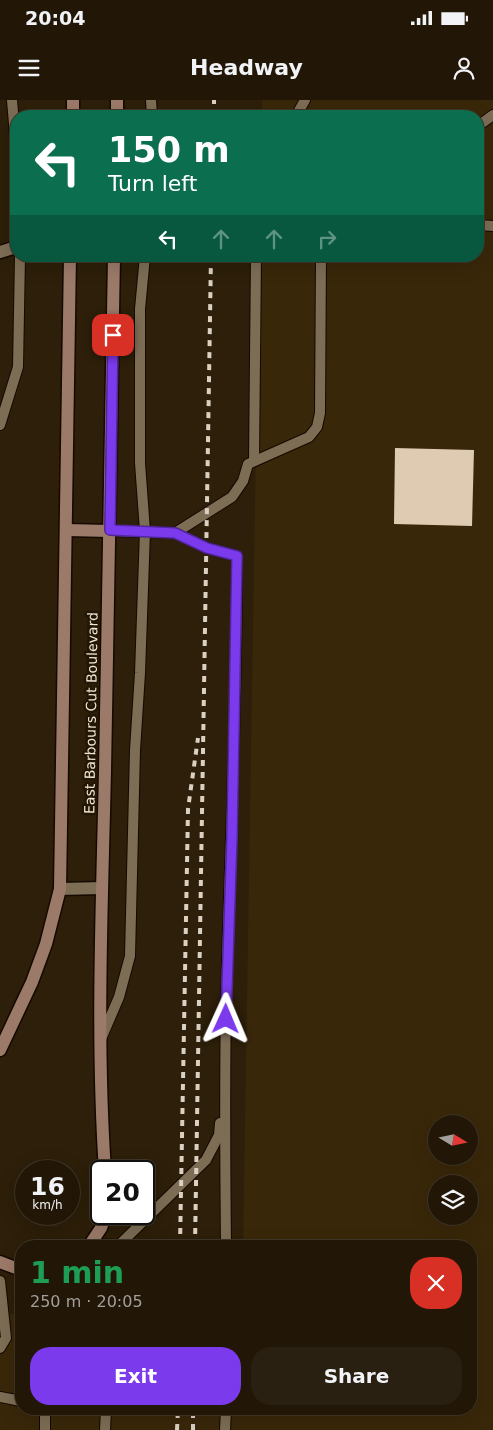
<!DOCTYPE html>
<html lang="en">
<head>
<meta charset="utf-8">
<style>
	:root { --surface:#221707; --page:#2a2011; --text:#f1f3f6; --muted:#a29f9b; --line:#3f3628; --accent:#7c3aed }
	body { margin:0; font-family:"DejaVu Sans",sans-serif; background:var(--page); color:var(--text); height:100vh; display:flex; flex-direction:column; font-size:19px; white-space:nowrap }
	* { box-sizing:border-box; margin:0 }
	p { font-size:16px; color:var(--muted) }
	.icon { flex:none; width:28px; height:28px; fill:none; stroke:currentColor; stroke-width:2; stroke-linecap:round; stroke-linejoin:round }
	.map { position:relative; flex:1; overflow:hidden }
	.details { position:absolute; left:15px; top:1140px; width:462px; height:175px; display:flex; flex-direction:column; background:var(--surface); border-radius:20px; box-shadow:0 5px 20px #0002,0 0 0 1px var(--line) }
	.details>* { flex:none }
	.banner { position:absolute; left:10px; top:10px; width:474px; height:152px; border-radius:20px; box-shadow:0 5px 20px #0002,0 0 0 1px var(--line); background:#0b6e4f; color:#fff; overflow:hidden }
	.needle { width:32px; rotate:100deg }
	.fabs { position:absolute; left:428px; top:1015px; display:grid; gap:10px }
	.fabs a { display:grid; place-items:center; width:50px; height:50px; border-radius:50%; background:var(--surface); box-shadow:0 5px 20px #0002,0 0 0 1px var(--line); font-size:25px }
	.speed { position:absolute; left:15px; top:1060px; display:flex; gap:10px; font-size:25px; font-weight:700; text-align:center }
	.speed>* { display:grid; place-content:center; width:65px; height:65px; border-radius:50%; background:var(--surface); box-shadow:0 5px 20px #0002,0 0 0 1px var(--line); line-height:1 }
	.speed small { font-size:12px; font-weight:400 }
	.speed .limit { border:2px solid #111; border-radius:8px; background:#fff; color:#111 }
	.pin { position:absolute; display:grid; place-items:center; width:42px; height:42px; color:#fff; margin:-21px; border-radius:10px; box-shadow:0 2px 8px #0006 }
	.me { position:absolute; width:55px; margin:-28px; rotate:1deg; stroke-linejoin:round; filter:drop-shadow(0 0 4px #0008) }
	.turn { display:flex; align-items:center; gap:18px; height:105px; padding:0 15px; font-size:22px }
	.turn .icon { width:65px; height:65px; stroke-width:2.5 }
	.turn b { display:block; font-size:35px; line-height:42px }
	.lanes { display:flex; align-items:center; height:48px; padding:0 15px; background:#0003; justify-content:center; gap:25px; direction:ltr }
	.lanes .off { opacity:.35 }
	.round { display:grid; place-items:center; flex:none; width:52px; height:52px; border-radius:20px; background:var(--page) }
	.overview { display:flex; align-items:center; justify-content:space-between; height:85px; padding:0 15px }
	h1 { font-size:30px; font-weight:600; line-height:38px; color:#1e9e55 }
	.primary-button { display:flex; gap:10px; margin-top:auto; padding:10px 15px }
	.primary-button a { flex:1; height:58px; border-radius:20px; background:var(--accent); color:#fff; font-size:20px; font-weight:600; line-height:58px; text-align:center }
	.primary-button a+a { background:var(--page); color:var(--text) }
	.status { display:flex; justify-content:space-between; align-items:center; height:35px; padding:0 25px; background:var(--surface); direction:ltr }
	.status svg { height:14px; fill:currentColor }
	header { display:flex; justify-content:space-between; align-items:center; height:65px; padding:0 15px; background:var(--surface); font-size:22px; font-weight:600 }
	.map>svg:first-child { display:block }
</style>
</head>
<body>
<div class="status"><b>20:04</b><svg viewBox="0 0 49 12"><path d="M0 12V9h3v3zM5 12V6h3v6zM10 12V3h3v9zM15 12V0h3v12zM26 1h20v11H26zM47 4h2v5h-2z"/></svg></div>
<header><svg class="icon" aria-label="menu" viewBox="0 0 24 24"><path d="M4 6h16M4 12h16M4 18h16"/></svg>Headway<svg class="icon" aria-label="person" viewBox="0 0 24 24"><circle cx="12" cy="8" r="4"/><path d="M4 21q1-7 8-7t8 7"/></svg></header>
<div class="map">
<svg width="493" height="1330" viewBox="0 0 493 1330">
	<rect width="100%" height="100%" fill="#2d1f09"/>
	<path fill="#392709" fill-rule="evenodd" d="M262,0H493V1330H0V1217L21,1212V1309H471V1146H243L259,156H478V16H262ZM436,1024H469V1056H436ZM436,1084H469V1116H436Z"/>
	<polygon fill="#decbb1" points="395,348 474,350 472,426 394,424"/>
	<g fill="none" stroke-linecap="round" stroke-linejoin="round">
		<defs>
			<g id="lane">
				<polyline points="12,0 16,48"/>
				<polyline points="151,0 152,16"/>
				<polyline points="296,16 305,0"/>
				<polyline points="478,26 493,15"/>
				<polyline points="478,125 493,126"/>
				<polyline points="0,325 18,267 20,156"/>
				<polyline points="254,361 256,156"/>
				<path d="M110,431L175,433L207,448L237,456C237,591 231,727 227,863C224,957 225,1052 226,1146"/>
				<polyline points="175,433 232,397 243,381 248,364 309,337 317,327 320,313 321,156"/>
				<polyline points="101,939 119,897 130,856 135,650 140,573 145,431 140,363 140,209 145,156"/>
				<polyline points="92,1144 119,1145 206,1060 219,1035 220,1023"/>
				<polyline points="0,1181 6,1238 0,1248"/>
				<polyline points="0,1297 21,1301"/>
				<polyline points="45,1309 45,1330"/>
				<polyline points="105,1330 106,1309"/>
				<polyline points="225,1330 226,1309"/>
			</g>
			<g id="street">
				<polyline points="0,152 16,147"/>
				<polyline points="60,789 102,788"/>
			</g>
			<g id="secondary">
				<polyline points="73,16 73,0"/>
				<polyline points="117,16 117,0"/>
				<polyline points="66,430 110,431"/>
				<polyline points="0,950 32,882 46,844 60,789 70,156"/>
				<path d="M105,1071C96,938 102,805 105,671C108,500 111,328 114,156"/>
				<polyline points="89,1146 101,1128 106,1114"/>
				<polyline points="0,1162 21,1170"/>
			</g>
		</defs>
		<use href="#lane" stroke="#150900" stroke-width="12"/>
		<use href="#street" stroke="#150900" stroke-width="15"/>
		<use href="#secondary" stroke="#150900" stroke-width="15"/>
		<use href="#lane" stroke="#7d6d55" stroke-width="10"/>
		<use href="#street" stroke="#7d6d55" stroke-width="12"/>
		<use href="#secondary" stroke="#9c7a69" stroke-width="12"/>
		<g stroke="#dad1c2" stroke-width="4" stroke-dasharray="6 6" stroke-linecap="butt">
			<polyline points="214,16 214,0"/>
			<polyline points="180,1146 188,709 198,638"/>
			<polyline points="195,1146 211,156"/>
			<polyline points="177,1330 178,1309"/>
			<polyline points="193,1330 193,1309"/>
		</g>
	</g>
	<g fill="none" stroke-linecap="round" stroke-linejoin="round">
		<defs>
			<polyline id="route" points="113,235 110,430 175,433 207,448 237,456 232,737 226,919"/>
		</defs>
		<use href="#route" stroke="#51269a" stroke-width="12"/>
		<use href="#route" stroke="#7c3aed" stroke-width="9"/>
	</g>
	<g text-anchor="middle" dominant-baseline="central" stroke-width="5" stroke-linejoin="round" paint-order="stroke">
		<g font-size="14" fill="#efe6d8" stroke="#231602">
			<text transform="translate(91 613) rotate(-89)">East Barbours Cut Boulevard</text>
		</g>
	</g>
</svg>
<div class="fabs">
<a><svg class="needle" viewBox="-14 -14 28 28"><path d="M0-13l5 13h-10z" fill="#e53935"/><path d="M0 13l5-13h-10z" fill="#a29f9b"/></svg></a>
<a><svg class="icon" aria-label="layers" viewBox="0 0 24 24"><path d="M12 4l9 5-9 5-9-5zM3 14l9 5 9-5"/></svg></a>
</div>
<div class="speed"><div>16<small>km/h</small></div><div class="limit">20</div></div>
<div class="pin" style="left:113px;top:235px;background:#d93025"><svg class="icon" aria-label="arrive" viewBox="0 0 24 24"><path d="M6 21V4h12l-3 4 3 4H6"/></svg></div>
<svg class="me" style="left:226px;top:919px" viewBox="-20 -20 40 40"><path d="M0-17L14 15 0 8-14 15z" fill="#7c3aed" stroke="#fff" stroke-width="4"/></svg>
<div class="banner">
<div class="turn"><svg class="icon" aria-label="left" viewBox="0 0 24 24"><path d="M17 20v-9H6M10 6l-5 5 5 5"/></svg><div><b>150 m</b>Turn left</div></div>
<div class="lanes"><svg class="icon" aria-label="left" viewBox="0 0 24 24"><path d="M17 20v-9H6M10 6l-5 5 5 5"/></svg><svg class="icon off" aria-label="ahead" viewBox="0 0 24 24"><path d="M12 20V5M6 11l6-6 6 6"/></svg><svg class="icon off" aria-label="ahead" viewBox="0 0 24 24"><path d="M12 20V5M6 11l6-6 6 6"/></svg><svg class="icon off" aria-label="right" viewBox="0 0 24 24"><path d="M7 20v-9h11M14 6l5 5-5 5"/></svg></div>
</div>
<section class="details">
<div class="overview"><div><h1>1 min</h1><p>250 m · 20:05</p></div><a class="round" style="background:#d93025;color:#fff"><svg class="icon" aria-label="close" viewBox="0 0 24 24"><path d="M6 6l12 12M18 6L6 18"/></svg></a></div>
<div class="primary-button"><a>Exit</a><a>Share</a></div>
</section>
</div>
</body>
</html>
